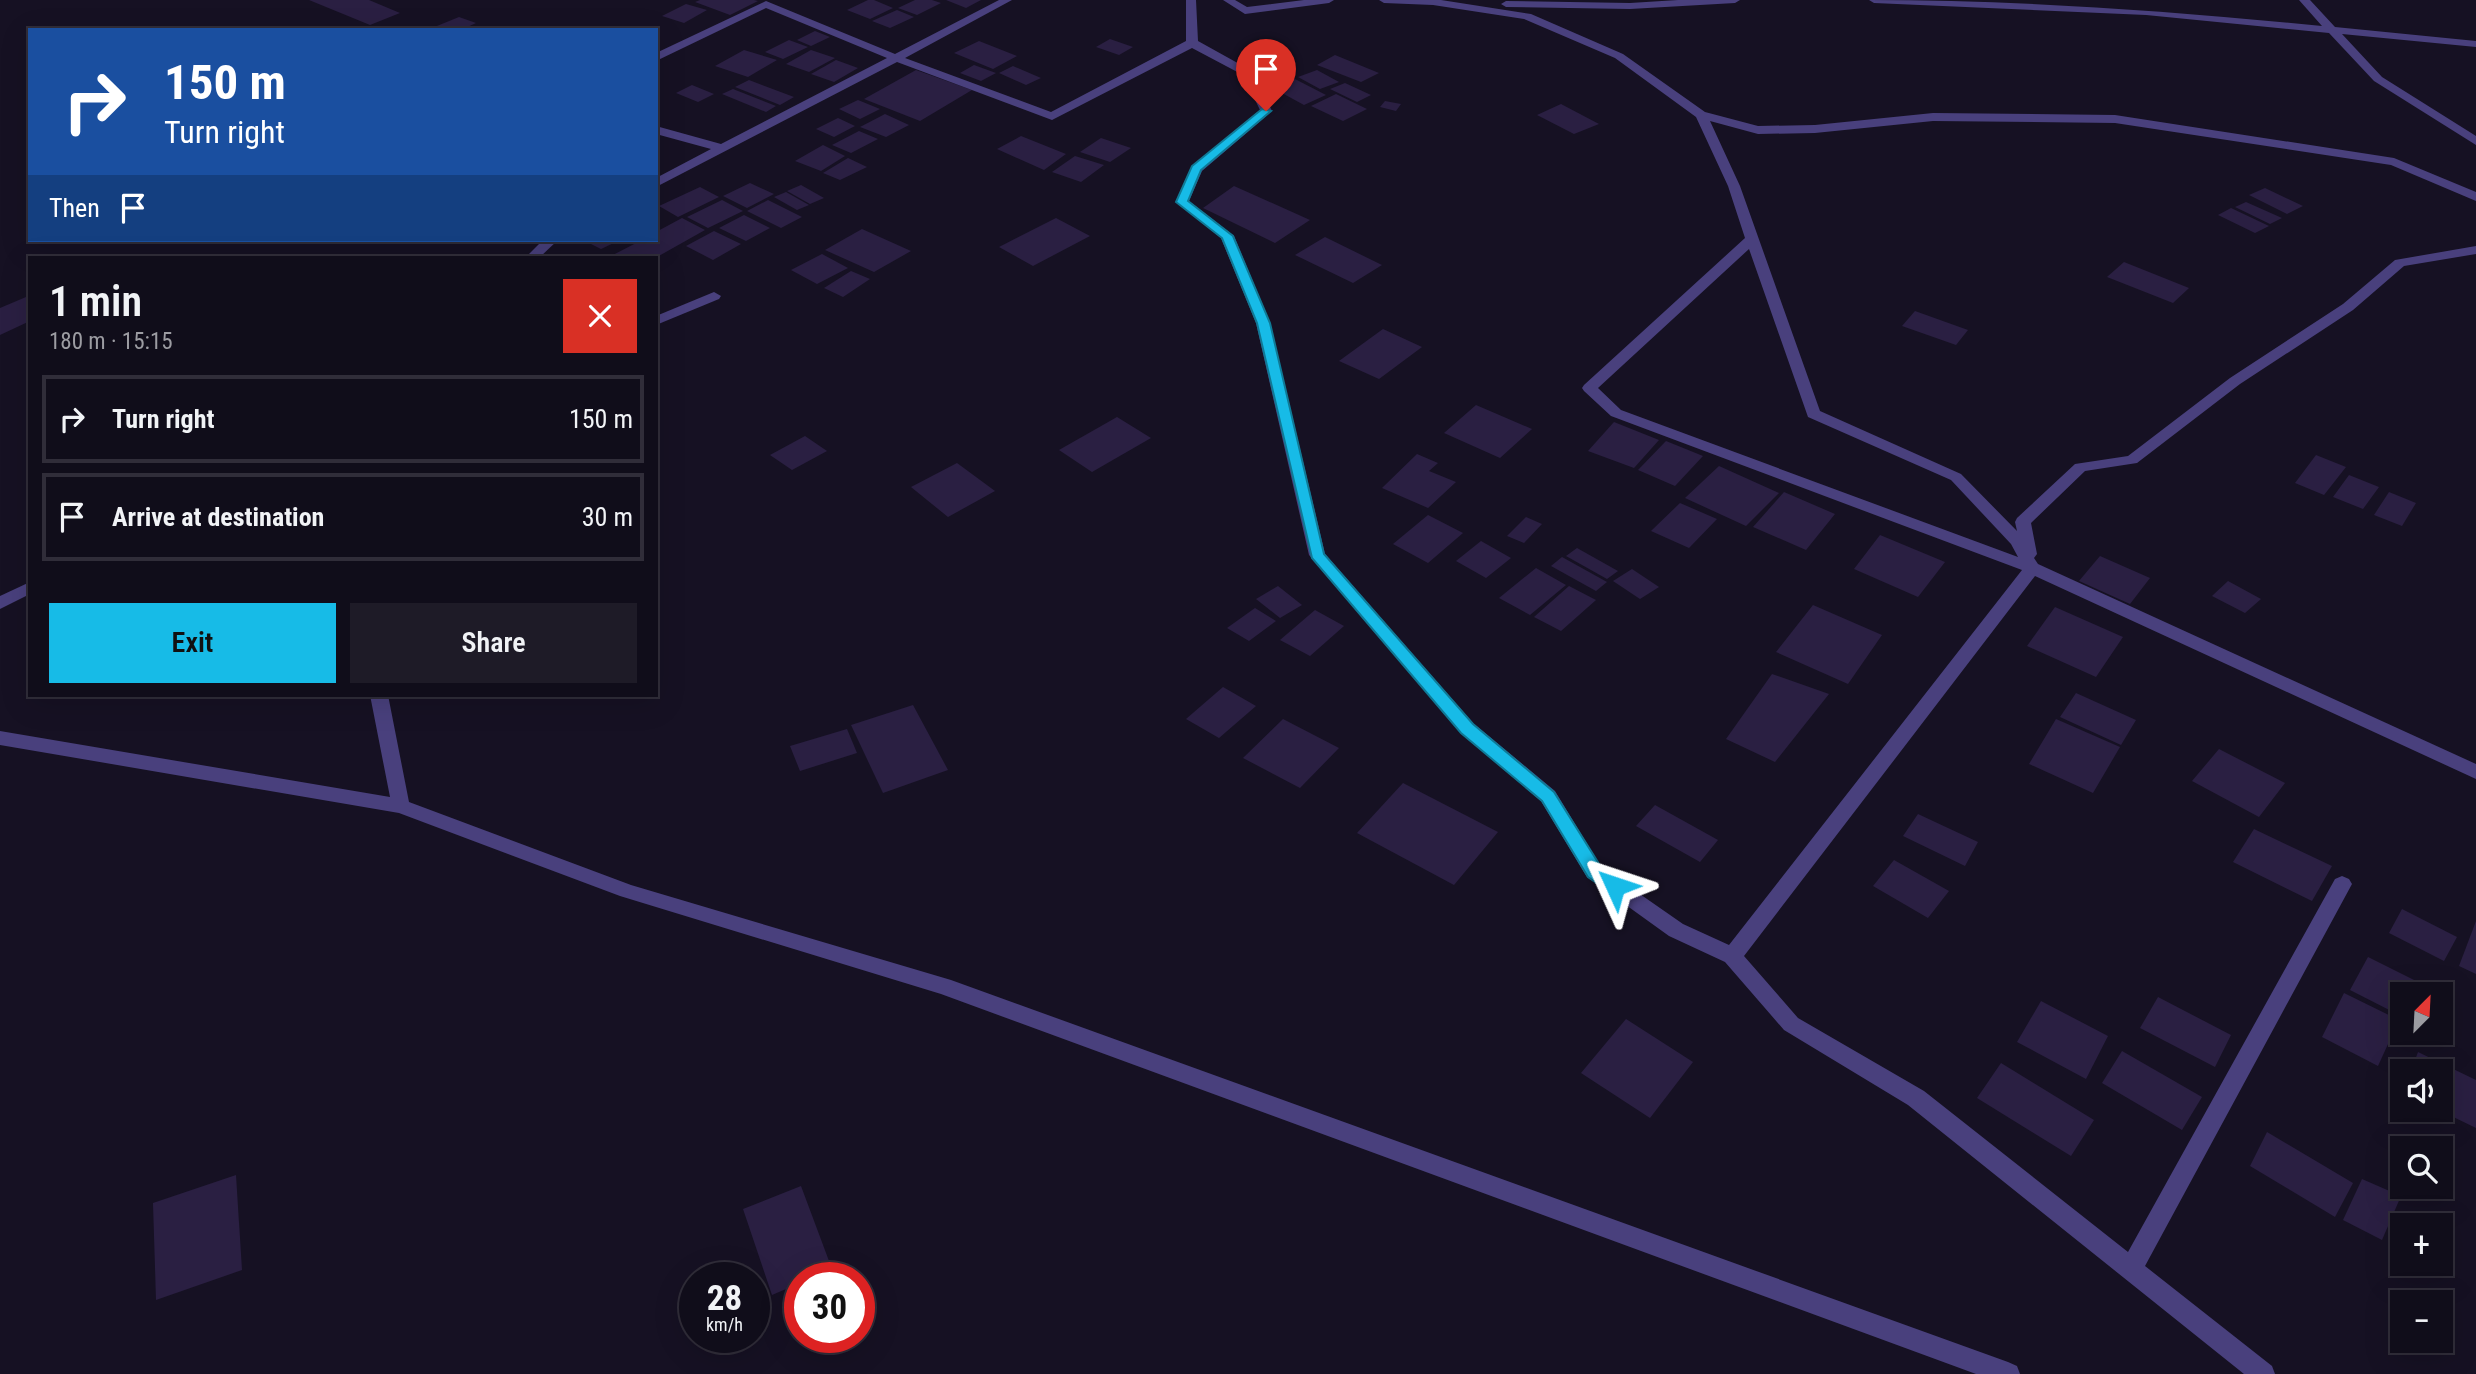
<!DOCTYPE html>
<html lang="en">
<head>
<meta charset="utf-8">
<style>
	:root { --surface:#100d1a; --page:#1e1b27; --text:#f1f3f6; --muted:#9c9ca2; --line:#302d39; --accent:#17bbe7 }
	body { margin:0; font-family:"Roboto Condensed",sans-serif; background:var(--page); color:var(--text); height:100vh; display:flex; flex-direction:column; font-size:26px; white-space:nowrap }
	* { box-sizing:border-box; margin:0 }
	p { font-size:23px; color:var(--muted) }
	.icon { flex:none; width:38px; height:38px; fill:none; stroke:currentColor; stroke-width:2; stroke-linecap:round; stroke-linejoin:round }
	.map { position:relative; flex:1; overflow:hidden }
	.sheet { position:absolute; left:28px; top:256px; width:630px; height:441px; display:flex; flex-direction:column; background:var(--surface); border-radius:0px; box-shadow:0 7px 28px #0002,0 0 0 2px var(--line) }
	.sheet>* { flex:none }
	.top-card { position:absolute; left:28px; top:28px; width:630px; height:214px; border-radius:0px; box-shadow:0 7px 28px #0002,0 0 0 2px var(--line); background:#1a4fa0; color:#fff; overflow:hidden }
	.needle { width:46px; rotate:24deg }
	.tools { position:absolute; left:2390px; top:982px; display:grid; gap:14px }
	.tools a { display:grid; place-items:center; width:63px; height:63px; border-radius:0px; background:var(--surface); box-shadow:0 7px 28px #0002,0 0 0 2px var(--line); font-size:35px }
	.speed { position:absolute; left:679px; top:1262px; display:flex; gap:14px; font-size:35px; font-weight:700; text-align:center }
	.speed>* { display:grid; place-content:center; width:91px; height:91px; border-radius:50%; background:var(--surface); box-shadow:0 7px 28px #0002,0 0 0 2px var(--line); line-height:1 }
	.speed small { font-size:18px; font-weight:400 }
	.speed .limit { border:10px solid #d22; background:#fff; color:#111 }
	.pin { position:absolute; display:grid; place-items:center; width:60px; height:60px; color:#fff; margin:-72px -30px; border-radius:50% 50% 50% 0; rotate:-45deg; box-shadow:0 0 7px #0007 }
	.pin .icon { rotate:45deg }
	.me { position:absolute; width:77px; margin:-38px; rotate:312deg; stroke-linejoin:round; filter:drop-shadow(0 0 5px #0008) }
	.turn { display:flex; align-items:center; gap:24px; height:147px; padding:0 21px; font-size:32px }
	.turn .icon { width:91px; height:91px; stroke-width:2.5 }
	.turn b { display:block; font-size:49px; line-height:60px }
	.then { display:flex; align-items:center; height:66px; padding:0 21px; background:#0003; gap:14px; font-size:26px }
	.round { display:grid; place-items:center; flex:none; width:74px; height:74px; border-radius:0px; background:var(--page) }
	.summary { display:flex; align-items:center; justify-content:space-between; height:119px; padding:0 21px }
	h1 { font-size:42px; font-weight:600; line-height:52px }
	.action { display:flex; gap:14px; margin-top:auto; padding:14px 21px }
	.action a { flex:1; height:80px; border-radius:0px; background:var(--accent); color:#111; font-size:28px; font-weight:600; line-height:80px; text-align:center }
	.action a+a { background:var(--page); color:var(--text) }
	ul { padding:0; list-style:none }
	li { display:flex; align-items:center; gap:21px; height:88px; margin:0 14px 10px; padding:0 7px; border:4px solid var(--line); border-radius:0px }
	li div { flex:1 }
	li b { display:block; font-size:26px }
	li em { font-style:normal }
	.map>svg:first-child { display:block }
</style>
</head>
<body>
<div class="map">
<svg width="2476" height="1374" viewBox="0 0 2476 1374">
	<rect width="100%" height="100%" fill="#161123"/>
	<g fill="#2a1f42">
		<polygon points="309,0 369,0 400,13 370,25"/>
		<polygon points="700,0 754,0 758,1 730,15 695,2"/>
		<polygon points="868,0 874,0 893,8 870,19 847,10"/>
		<polygon points="915,0 932,0 941,3 917,15 898,8"/>
		<polygon points="946,0 981,0 966,8"/>
		<polygon points="686,4 707,10 684,23 662,16"/>
		<polygon points="897,10 914,17 890,28 872,21"/>
		<polygon points="459,17 476,23 461,30 432,28"/>
		<polygon points="815,31 830,37 811,46 797,40"/>
		<polygon points="1110,39 1133,47 1119,55 1096,47"/>
		<polygon points="789,40 808,47 783,59 765,52"/>
		<polygon points="979,41 1017,56 993,69 954,53"/>
		<polygon points="744,50 777,60 748,77 715,66"/>
		<polygon points="811,50 835,58 809,72 786,64"/>
		<polygon points="1335,55 1379,73 1361,82 1317,65"/>
		<polygon points="836,60 858,68 834,82 811,74"/>
		<polygon points="974,65 996,73 981,81 960,73"/>
		<polygon points="1013,66 1041,78 1026,85 999,73"/>
		<polygon points="916,70 972,90 920,121 864,99"/>
		<polygon points="1317,70 1339,82 1320,89 1298,77"/>
		<polygon points="1293,78 1326,95 1304,105 1271,87"/>
		<polygon points="749,80 794,97 780,105 735,87"/>
		<polygon points="1345,83 1371,95 1357,102 1330,89"/>
		<polygon points="692,85 714,94 698,102 676,93"/>
		<polygon points="733,89 776,106 766,112 722,94"/>
		<polygon points="1336,94 1367,109 1343,121 1311,106"/>
		<polygon points="858,100 880,109 860,119 839,109"/>
		<polygon points="1385,101 1401,104 1396,111 1380,107"/>
		<polygon points="1561,104 1599,124 1574,134 1537,115"/>
		<polygon points="885,114 909,125 886,137 860,127"/>
		<polygon points="838,118 855,126 834,137 816,129"/>
		<polygon points="859,131 878,139 851,153 832,145"/>
		<polygon points="1021,136 1066,154 1044,170 997,149"/>
		<polygon points="1101,138 1131,148 1110,162 1080,152"/>
		<polygon points="823,145 845,156 821,171 795,161"/>
		<polygon points="1075,156 1104,165 1081,182 1052,172"/>
		<polygon points="848,158 867,167 840,180 823,173"/>
		<polygon points="750,183 774,194 747,208 723,196"/>
		<polygon points="801,185 824,198 810,204 787,191"/>
		<polygon points="1234,186 1310,220 1275,243 1203,208"/>
		<polygon points="700,187 719,197 678,217 659,206"/>
		<polygon points="2265,188 2303,206 2287,214 2249,195"/>
		<polygon points="786,192 809,205 797,210 774,197"/>
		<polygon points="722,200 743,211 708,228 687,217"/>
		<polygon points="768,200 802,217 781,228 747,211"/>
		<polygon points="2246,202 2282,218 2270,224 2235,207"/>
		<polygon points="2231,208 2269,226 2255,233 2218,215"/>
		<polygon points="744,215 770,228 746,241 719,228"/>
		<polygon points="682,218 705,230 657,257 609,257 642,240 656,240 656,232"/>
		<polygon points="1056,218 1090,236 1033,266 999,247"/>
		<polygon points="862,229 911,251 874,272 825,250"/>
		<polygon points="714,231 741,244 713,260 686,246"/>
		<polygon points="1325,237 1382,265 1353,283 1295,255"/>
		<polygon points="583,240 620,240 601,249"/>
		<polygon points="822,254 848,268 817,284 791,270"/>
		<polygon points="2124,262 2189,288 2173,303 2107,277"/>
		<polygon points="851,271 870,279 843,297 824,288"/>
		<polygon points="26,297 30,299 30,321 0,335 0,308"/>
		<polygon points="1915,311 1968,330 1956,345 1902,326"/>
		<polygon points="1383,329 1422,347 1379,379 1339,361"/>
		<polygon points="1476,405 1532,429 1500,458 1444,433"/>
		<polygon points="1117,417 1151,438 1092,472 1059,450"/>
		<polygon points="1614,422 1659,440 1634,468 1588,451"/>
		<polygon points="805,436 827,451 792,470 770,455"/>
		<polygon points="1666,441 1703,456 1675,486 1638,470"/>
		<polygon points="1417,454 1438,463 1429,471 1456,482 1428,508 1382,488"/>
		<polygon points="2316,455 2346,467 2324,495 2295,483"/>
		<polygon points="957,463 995,491 948,517 911,487"/>
		<polygon points="1719,466 1779,493 1746,526 1685,498"/>
		<polygon points="2349,475 2379,487 2363,509 2333,497"/>
		<polygon points="1784,492 1835,514 1806,550 1753,527"/>
		<polygon points="2389,492 2416,503 2402,526 2374,515"/>
		<polygon points="1680,503 1717,519 1689,548 1651,531"/>
		<polygon points="1428,515 1463,533 1428,563 1393,544"/>
		<polygon points="1526,517 1542,524 1524,543 1507,536"/>
		<polygon points="1880,535 1945,562 1918,597 1854,569"/>
		<polygon points="1481,541 1511,558 1486,578 1456,561"/>
		<polygon points="1577,548 1618,571 1607,579 1566,556"/>
		<polygon points="2100,556 2150,578 2130,604 2079,581"/>
		<polygon points="1562,557 1607,582 1596,591 1551,566"/>
		<polygon points="1536,568 1566,585 1530,615 1499,598"/>
		<polygon points="1632,569 1659,587 1640,599 1613,581"/>
		<polygon points="2228,581 2261,599 2245,613 2212,596"/>
		<polygon points="1278,586 1302,605 1280,618 1256,599"/>
		<polygon points="1569,586 1596,600 1561,631 1534,617"/>
		<polygon points="1813,605 1882,635 1848,684 1776,652"/>
		<polygon points="2055,607 2123,637 2096,677 2027,646"/>
		<polygon points="1255,608 1276,621 1249,641 1227,628"/>
		<polygon points="1315,610 1344,626 1310,656 1280,640"/>
		<polygon points="1772,674 1829,694 1775,762 1726,739"/>
		<polygon points="1223,687 1256,706 1219,738 1186,719"/>
		<polygon points="2076,693 2136,720 2121,745 2060,717"/>
		<polygon points="913,705 948,770 883,793 851,725"/>
		<polygon points="1283,719 1339,748 1300,788 1243,758"/>
		<polygon points="2056,719 2120,747 2093,793 2029,764"/>
		<polygon points="847,729 857,753 800,771 790,746"/>
		<polygon points="2219,749 2285,783 2259,817 2192,781"/>
		<polygon points="1403,783 1498,832 1454,885 1357,833"/>
		<polygon points="1655,805 1718,840 1700,862 1636,826"/>
		<polygon points="1918,814 1978,842 1965,866 1903,836"/>
		<polygon points="2254,829 2332,866 2312,901 2233,862"/>
		<polygon points="1894,860 1949,891 1928,918 1873,886"/>
		<polygon points="2402,909 2457,937 2444,961 2389,933"/>
		<polygon points="2476,921 2476,974 2459,966"/>
		<polygon points="2368,957 2446,996 2441,1005 2441,994 2403,994 2403,1017 2350,990"/>
		<polygon points="2344,993 2399,1020 2378,1066 2322,1037"/>
		<polygon points="2158,997 2231,1035 2215,1067 2140,1028"/>
		<polygon points="2041,1001 2108,1036 2086,1079 2017,1042"/>
		<polygon points="1626,1019 1693,1062 1650,1118 1581,1073"/>
		<polygon points="2122,1051 2202,1097 2182,1130 2102,1083"/>
		<polygon points="2418,1052 2476,1080 2476,1128 2441,1111 2441,1071 2411,1071"/>
		<polygon points="2001,1063 2094,1120 2071,1156 1977,1098"/>
		<polygon points="2267,1132 2353,1183 2335,1217 2250,1166"/>
		<polygon points="236,1175 242,1270 156,1300 153,1203"/>
		<polygon points="2362,1179 2401,1196 2382,1240 2343,1220"/>
		<polygon points="801,1186 832,1269 812,1278 800,1278 800,1283 772,1295 743,1209"/>
	</g>
	<g fill="none" stroke-linecap="round" stroke-linejoin="round">
		<g fill="#49407d" fill-rule="evenodd">
			<path d="M999,0H1012L905,58L1051,112L1186,41V0H1196L1198,41L1252,71L1272,111L1202,171L1189,201L1234,236L1270,323L1325,554L1473,723L1555,791L1601,867L1683,924L1729,945L2022,570L1611,416L1584,391L1582,388L1584,385L1745,238L1728,186L1696,117L1615,58L1524,19L1433,5L1384,3L1379,0H1441L1531,14L1623,54L1705,112L1758,126L1815,125L1933,113L2115,115L2394,158L2476,192V201L2391,165L2115,123L1933,121L1815,133L1758,134L1710,121L1740,186L1820,411L1961,474L2017,531L2015,522L2017,518L2075,464L2128,456L2230,378L2343,304L2395,260L2476,246V254L2404,266L2353,310L2240,384L2137,463L2085,471L2031,523L2037,554L2034,558L2038,564L2476,764V779L2035,576L1744,956L1798,1018L1924,1091L2128,1252L2335,879L2342,876L2349,879L2352,884L2145,1266L2272,1366L2275,1374H2244L1908,1105L1784,1030L1725,962L1669,936L1587,877L1541,801L1461,733L1309,555L1256,323L1221,238L1176,202L1192,166L1260,110L1243,75L1192,48L1052,120L897,62L656,187V178L711,149L656,134V126L721,144L887,58L766,8L656,61V53L766,1L895,54ZM1749,249L1808,417L1951,480L2011,544L2018,557L1621,410L1598,388Z"/>
			<polygon points="1223,0 1235,0 1247,7 1304,0 1334,0 1329,3 1245,14"/>
			<polygon points="1678,0 1740,0 1735,3 1630,9 1506,7 1501,4 1506,1 1630,3"/>
			<path d="M1869,0C2020,0 2171,11 2322,26L2299,0H2310L2335,27L2476,41V47L2342,34L2382,77L2476,136V145L2374,81L2329,33L2146,15L1874,3Z"/>
			<polygon points="543,240 558,240 540,257 526,257"/>
			<polygon points="714,292 721,296 719,299 656,325 656,316"/>
			<polygon points="30,582 30,594 0,609 0,596"/>
			<polygon points="370,695 388,695 409,802 631,885 951,980 2008,1362 2017,1366 2020,1374 1976,1374 941,994 620,896 399,813 0,745 0,731 390,797"/>
		</g>
	</g>
	<polygon fill="#17bbe7" stroke="#0f7a96" stroke-width="2" points="1262,109 1271,111 1201,170 1188,201 1233,236 1270,323 1324,554 1473,724 1554,792 1601,867 1624,886 1621,891 1608,891 1588,877 1542,801 1461,733 1312,558 1257,323 1222,238 1176,202 1192,166"/>
</svg>
<div class="tools">
<a><svg class="needle" viewBox="-14 -14 28 28"><path d="M0-13l5 13h-10z" fill="#e53935"/><path d="M0 13l5-13h-10z" fill="#9c9ca2"/></svg></a>
<a><svg class="icon" aria-label="sound" viewBox="0 0 24 24"><path d="M4 9h4l5-4v14l-5-4H4zM17 9q2 3 0 6"/></svg></a>
<a><svg class="icon" aria-label="search" viewBox="0 0 24 24"><circle cx="10" cy="10" r="6"/><path d="M15 15l6 6"/></svg></a>
<a>+</a>
<a>−</a>
</div>
<div class="speed"><div>28<small>km/h</small></div><div class="limit">30</div></div>
<div class="pin" style="left:1266px;top:111px;background:#d93025"><svg class="icon" aria-label="arrive" viewBox="0 0 24 24"><path d="M6 21V4h12l-3 4 3 4H6"/></svg></div>
<svg class="me" style="left:1615px;top:886px" viewBox="-20 -20 40 40"><path d="M0-17L14 15 0 8-14 15z" fill="#17bbe7" stroke="#fff" stroke-width="4"/></svg>
<div class="top-card">
<div class="turn"><svg class="icon" aria-label="right" viewBox="0 0 24 24"><path d="M7 20v-9h11M14 6l5 5-5 5"/></svg><div><b>150 m</b>Turn right</div></div>
<div class="then">Then<svg class="icon" aria-label="arrive" viewBox="0 0 24 24"><path d="M6 21V4h12l-3 4 3 4H6"/></svg></div>
</div>
<section class="sheet">
<div class="summary"><div><h1>1 min</h1><p>180 m · 15:15</p></div><a class="round" style="background:#d93025;color:#fff"><svg class="icon" aria-label="close" viewBox="0 0 24 24"><path d="M6 6l12 12M18 6L6 18"/></svg></a></div>
<ul>
<li><svg class="icon" aria-label="right" viewBox="0 0 24 24"><path d="M7 20v-9h11M14 6l5 5-5 5"/></svg><div><b>Turn right</b></div><em>150 m</em></li>
<li><svg class="icon" aria-label="arrive" viewBox="0 0 24 24"><path d="M6 21V4h12l-3 4 3 4H6"/></svg><div><b>Arrive at destination</b></div><em>30 m</em></li>
</ul>
<div class="action"><a>Exit</a><a>Share</a></div>
</section>
</div>
</body>
</html>
